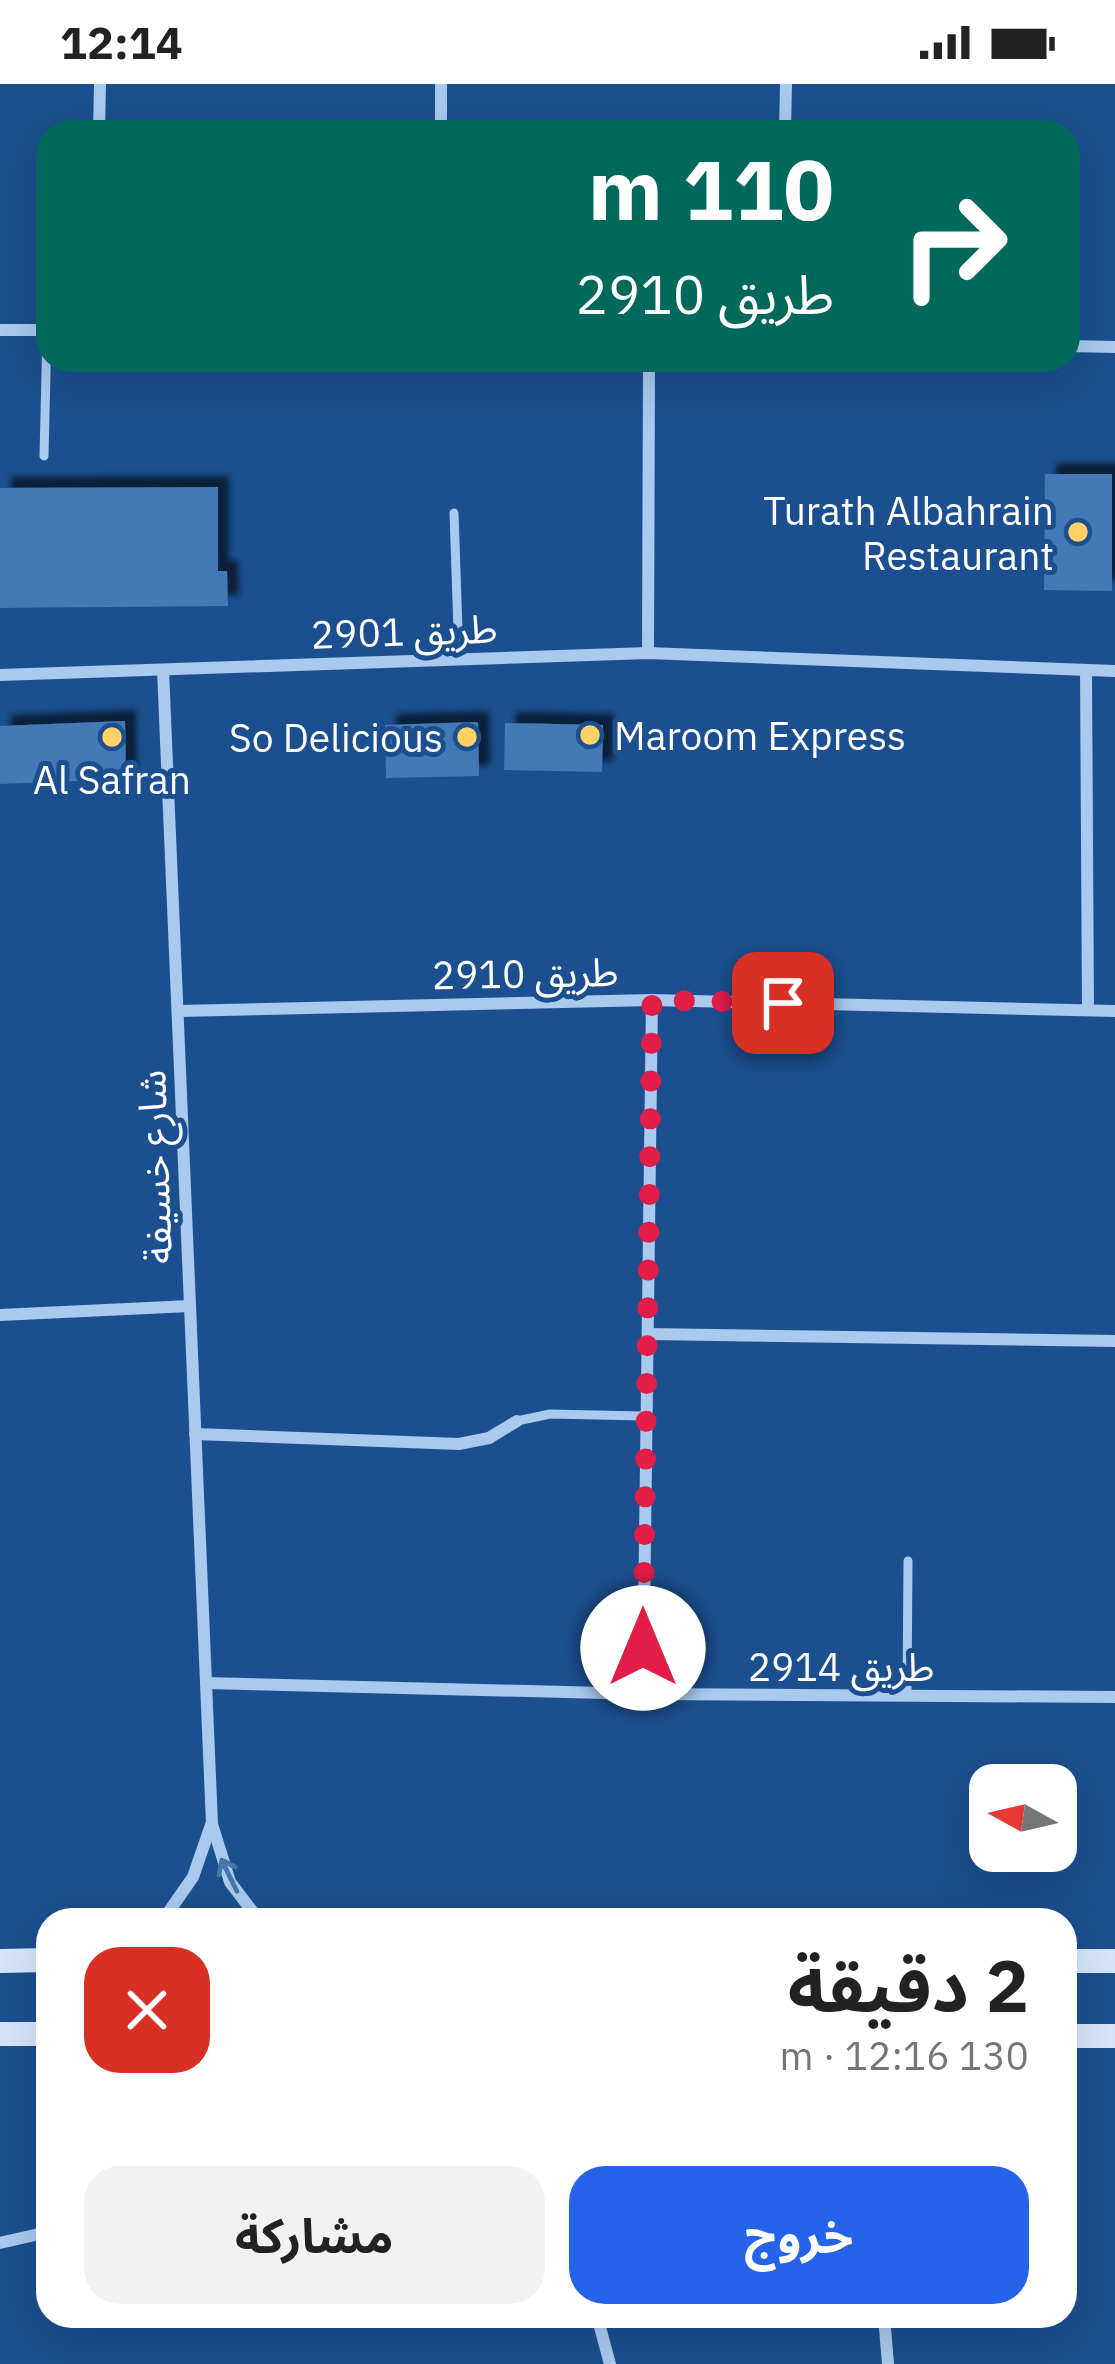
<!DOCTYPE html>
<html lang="ar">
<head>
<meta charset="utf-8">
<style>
	:root { --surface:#fff; --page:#f2f2f2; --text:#222; --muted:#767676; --accent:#2563eb }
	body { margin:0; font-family:"IBM Plex Sans","Noto Sans Arabic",sans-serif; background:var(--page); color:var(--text); direction:rtl; height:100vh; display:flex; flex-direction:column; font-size:45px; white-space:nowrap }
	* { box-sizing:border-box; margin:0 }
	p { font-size:39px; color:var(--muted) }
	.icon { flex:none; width:66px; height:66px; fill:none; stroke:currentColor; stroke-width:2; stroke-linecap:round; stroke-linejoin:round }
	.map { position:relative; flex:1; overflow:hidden; direction:ltr }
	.side { position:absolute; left:36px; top:1824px; width:1041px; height:420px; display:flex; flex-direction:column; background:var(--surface); border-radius:36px; box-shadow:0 12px 48px #0002; direction:rtl }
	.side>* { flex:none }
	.top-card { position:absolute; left:36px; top:36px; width:1044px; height:252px; border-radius:36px; box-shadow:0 12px 48px #0002; direction:rtl; background:#00695c; color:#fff; overflow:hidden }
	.needle { width:78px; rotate:278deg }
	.buttons { position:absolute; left:969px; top:1680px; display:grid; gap:24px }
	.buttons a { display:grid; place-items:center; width:108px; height:108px; border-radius:24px; background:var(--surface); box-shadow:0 12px 48px #0002; font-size:60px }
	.pin { position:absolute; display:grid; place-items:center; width:102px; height:102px; color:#fff; margin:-51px; border-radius:24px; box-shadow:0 6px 18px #0006 }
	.me { position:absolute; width:132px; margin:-66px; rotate:0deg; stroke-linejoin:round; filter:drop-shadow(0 0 9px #0008) }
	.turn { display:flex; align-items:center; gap:42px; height:252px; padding:0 48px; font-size:54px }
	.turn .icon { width:156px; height:156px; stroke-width:2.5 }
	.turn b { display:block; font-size:84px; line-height:102px }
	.round { display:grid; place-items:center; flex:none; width:126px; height:126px; border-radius:36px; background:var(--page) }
	.head { display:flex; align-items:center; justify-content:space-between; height:204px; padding:0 48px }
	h1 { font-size:72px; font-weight:700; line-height:90px }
	.cta { display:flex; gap:24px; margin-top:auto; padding:24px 48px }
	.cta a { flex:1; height:138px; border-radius:36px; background:var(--accent); color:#fff; font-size:48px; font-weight:700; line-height:138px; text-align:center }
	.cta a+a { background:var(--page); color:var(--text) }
	.status { display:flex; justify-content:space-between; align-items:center; height:84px; padding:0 60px; background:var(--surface); direction:ltr }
	.status svg { height:33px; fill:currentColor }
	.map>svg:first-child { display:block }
</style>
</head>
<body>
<div class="status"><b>12:14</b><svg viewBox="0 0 49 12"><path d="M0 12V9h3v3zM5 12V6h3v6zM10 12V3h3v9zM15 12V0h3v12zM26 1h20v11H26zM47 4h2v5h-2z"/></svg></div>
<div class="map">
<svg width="1115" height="2280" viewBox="0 0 1115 2280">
	<defs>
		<filter id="shadow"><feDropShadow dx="11" dy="-11" stdDeviation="3" flood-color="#0009"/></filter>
	</defs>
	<rect width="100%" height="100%" fill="#1b4f8f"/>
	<g fill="#4478b7" filter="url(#shadow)">
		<polygon points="1045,390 1112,390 1112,507 1044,506"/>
		<polygon points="218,403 218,487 227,487 228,522 0,524 0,404"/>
		<polygon points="125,637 126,695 0,700 0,642"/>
		<polygon points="478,638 479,692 386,694 385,641"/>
		<polygon points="505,639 603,641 602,688 504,686"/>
	</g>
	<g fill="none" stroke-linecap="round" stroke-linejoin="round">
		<g stroke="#a9c9ee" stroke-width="9">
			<polyline points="44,372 47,246"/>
			<polyline points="454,429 459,575"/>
			<polyline points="517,1337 550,1330 644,1332"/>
			<polyline points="907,1612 908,1477"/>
		</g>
		<g stroke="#a9c9ee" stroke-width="12">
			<polyline points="441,0 441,48"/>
			<polyline points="99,48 100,0"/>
			<polyline points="785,48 786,0"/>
			<polyline points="0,246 48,246"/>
			<polyline points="1068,262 1115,263"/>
			<polyline points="648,569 649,276"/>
			<polyline points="163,586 212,1740 230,1798 259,1836"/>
			<polyline points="1086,586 1088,926"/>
			<polyline points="0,591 648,569 1115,587"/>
			<polyline points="179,927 652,916 1115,927"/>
			<polyline points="0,1231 190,1222"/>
			<polyline points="648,1250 1115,1257"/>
			<polyline points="195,1350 459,1360 489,1354 517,1337"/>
			<polyline points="206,1599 643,1610 1115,1613"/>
			<polyline points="643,1610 652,916"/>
			<polyline points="163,1836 193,1793 211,1741"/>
			<polyline points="0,2159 48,2148"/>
			<polyline points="597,2232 610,2280"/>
			<polyline points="884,2232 888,2280"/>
		</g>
		<g stroke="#d6e6fa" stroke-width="24">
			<polyline points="0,1877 48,1876"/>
			<polyline points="1065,1877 1115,1877"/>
			<polyline points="0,1950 48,1950"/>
			<polyline points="1065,1952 1115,1952"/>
		</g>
	</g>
	<defs><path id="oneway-shaft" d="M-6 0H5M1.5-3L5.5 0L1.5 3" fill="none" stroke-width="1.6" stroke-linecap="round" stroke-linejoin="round" transform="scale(3)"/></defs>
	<use stroke="#4674ac" href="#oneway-shaft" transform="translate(229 1791) rotate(-116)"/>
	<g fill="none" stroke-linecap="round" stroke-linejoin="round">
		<polyline stroke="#e11d48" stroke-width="21" stroke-dasharray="0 37.8" points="643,1564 652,916 783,919"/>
	</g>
	<g fill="#ffd166" stroke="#1b4f8f" stroke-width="4.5">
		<circle cx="1078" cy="448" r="12"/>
		<circle cx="590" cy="651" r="12"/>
		<circle cx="112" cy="653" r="12"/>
		<circle cx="467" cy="653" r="12"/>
	</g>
	<g text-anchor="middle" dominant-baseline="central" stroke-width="10" stroke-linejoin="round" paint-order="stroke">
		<g font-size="39" fill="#fff" stroke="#1b4f8f" text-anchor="end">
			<text x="1054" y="426">Turath Albahrain<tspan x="1054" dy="45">Restaurant</tspan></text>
			<text x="614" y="651" text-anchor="start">Maroom Express</text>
			<text x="443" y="653">So Delicious</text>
			<text x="112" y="695" text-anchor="middle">Al Safran</text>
		</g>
		<g font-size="39" fill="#fff" stroke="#1b4f8f">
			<text transform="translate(404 547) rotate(-2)">طريق 2901</text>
			<text transform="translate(525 889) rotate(-1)">طريق 2910</text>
			<text transform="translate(154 1083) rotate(-92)">شارع خسيفة</text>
			<text x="841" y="1582">طريق 2914</text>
		</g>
	</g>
</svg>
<div class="buttons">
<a><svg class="needle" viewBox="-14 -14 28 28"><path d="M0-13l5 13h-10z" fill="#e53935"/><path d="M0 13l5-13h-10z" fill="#767676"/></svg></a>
</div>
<div class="pin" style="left:783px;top:919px;background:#d93025"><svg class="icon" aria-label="arrive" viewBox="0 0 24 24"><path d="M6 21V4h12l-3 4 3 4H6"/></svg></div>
<svg class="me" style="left:643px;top:1564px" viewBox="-20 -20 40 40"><circle r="19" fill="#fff"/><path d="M0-13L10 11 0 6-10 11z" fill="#e11d48"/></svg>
<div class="top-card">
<div class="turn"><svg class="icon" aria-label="right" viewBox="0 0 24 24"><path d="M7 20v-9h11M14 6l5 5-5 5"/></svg><div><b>110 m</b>طريق 2910</div></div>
</div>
<section class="side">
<div class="head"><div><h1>2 دقيقة</h1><p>130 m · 12:16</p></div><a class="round" style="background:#d93025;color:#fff"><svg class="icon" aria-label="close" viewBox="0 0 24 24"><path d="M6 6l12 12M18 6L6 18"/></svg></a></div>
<div class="cta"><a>خروج</a><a>مشاركة</a></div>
</section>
</div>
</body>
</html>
